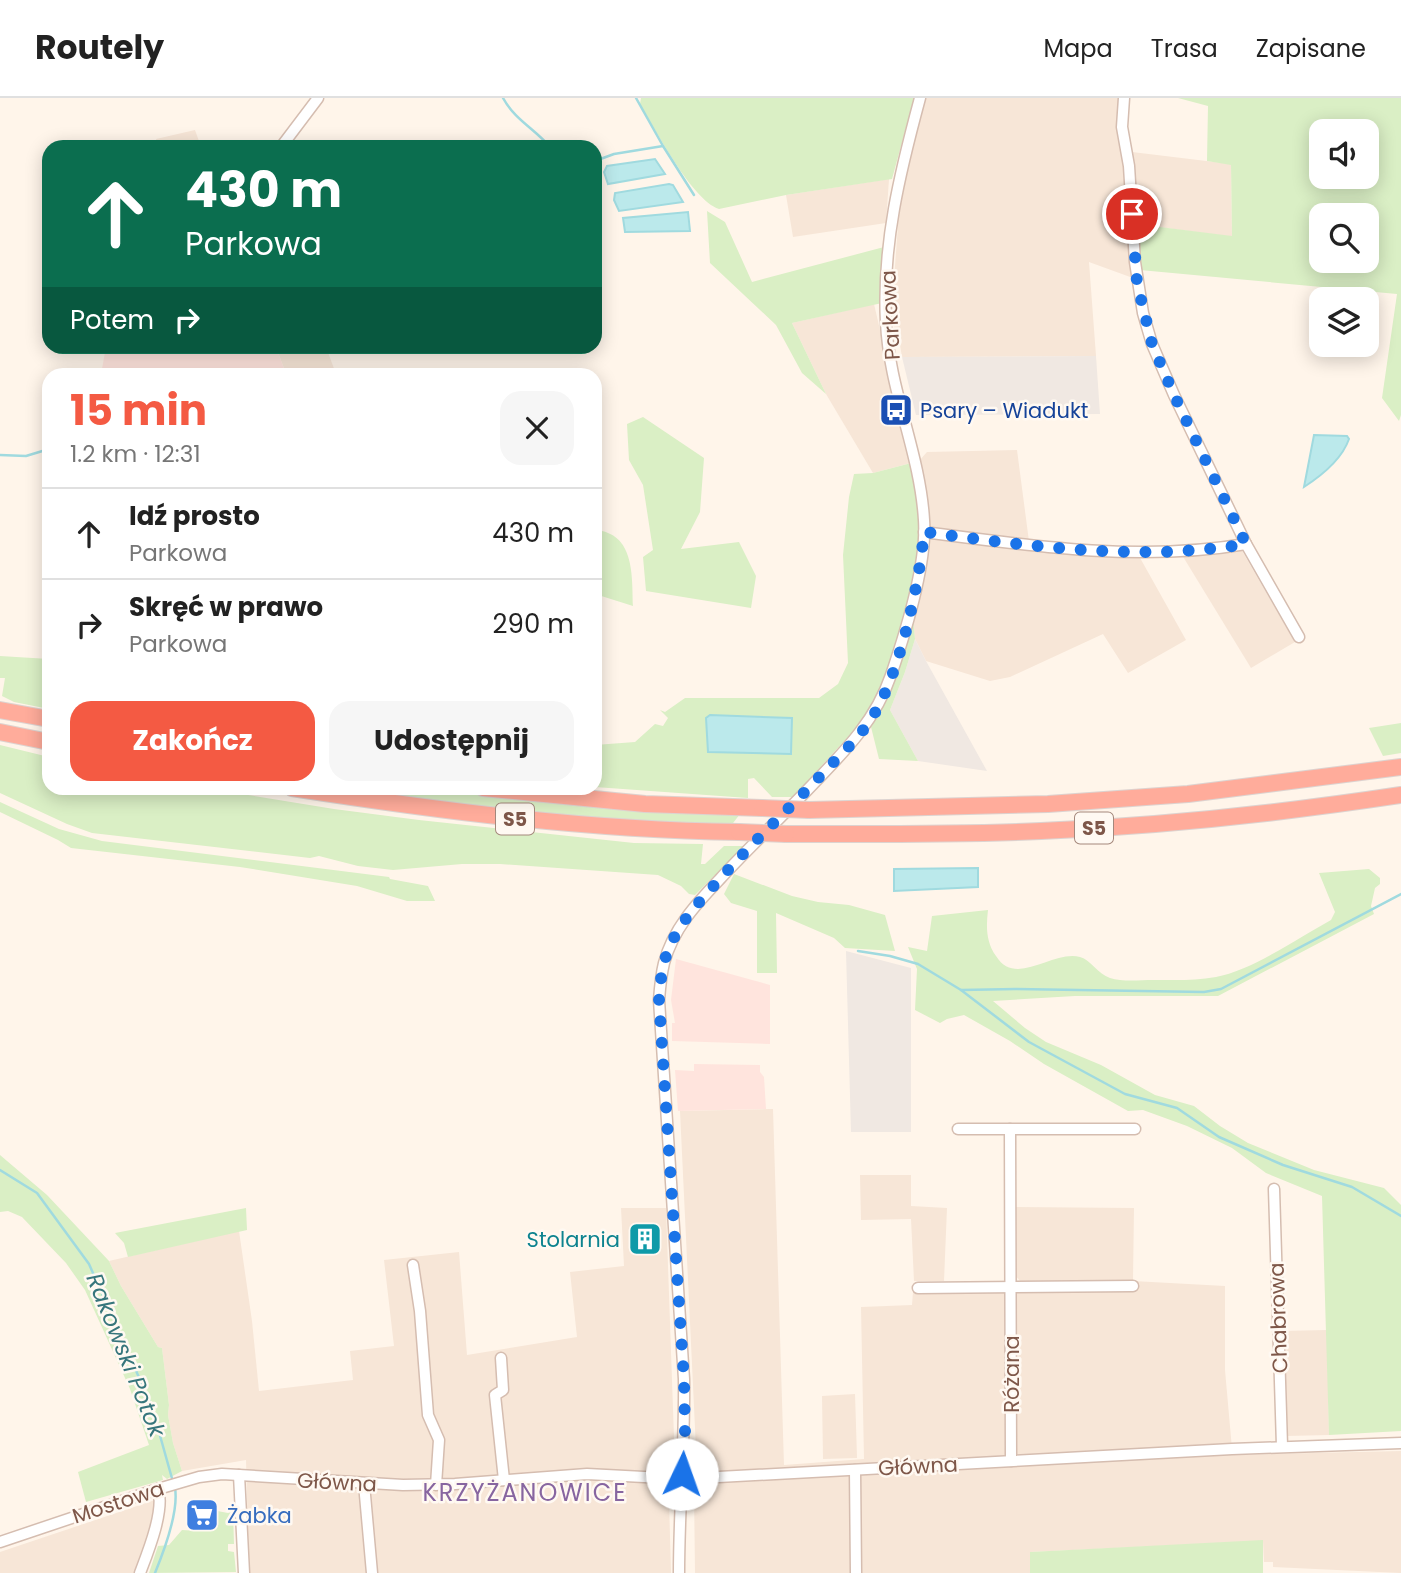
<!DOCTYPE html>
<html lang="pl">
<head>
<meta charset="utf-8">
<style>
	:root { --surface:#fff; --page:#f6f6f6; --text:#222; --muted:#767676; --line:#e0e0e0; --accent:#f45a43 }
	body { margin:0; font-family:Poppins,sans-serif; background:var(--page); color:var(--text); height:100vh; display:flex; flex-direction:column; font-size:26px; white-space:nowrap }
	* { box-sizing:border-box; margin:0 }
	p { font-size:23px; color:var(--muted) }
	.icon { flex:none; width:38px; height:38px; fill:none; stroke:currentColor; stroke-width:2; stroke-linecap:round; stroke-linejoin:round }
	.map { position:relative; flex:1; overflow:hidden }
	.details { position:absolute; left:42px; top:270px; width:560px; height:427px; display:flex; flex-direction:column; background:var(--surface); border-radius:21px; box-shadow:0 4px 18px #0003 }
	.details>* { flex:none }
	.top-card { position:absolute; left:42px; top:42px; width:560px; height:214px; border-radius:21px; box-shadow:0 4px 18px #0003; background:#0b6e4f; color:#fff; overflow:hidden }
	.buttons { position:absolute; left:1309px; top:21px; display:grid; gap:14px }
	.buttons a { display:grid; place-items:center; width:70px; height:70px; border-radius:14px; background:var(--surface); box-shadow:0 4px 18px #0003; font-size:35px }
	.pin { position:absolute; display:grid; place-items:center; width:60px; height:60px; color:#fff; margin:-30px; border:4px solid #fff; border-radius:50%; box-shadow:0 2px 7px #0007 }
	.me { position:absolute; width:77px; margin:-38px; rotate:3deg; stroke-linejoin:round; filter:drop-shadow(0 0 5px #0008) }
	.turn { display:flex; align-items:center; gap:24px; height:147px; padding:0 28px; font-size:32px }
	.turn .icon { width:91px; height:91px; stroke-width:2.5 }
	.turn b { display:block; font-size:49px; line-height:60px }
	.then { display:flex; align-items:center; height:66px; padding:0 28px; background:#0003; gap:14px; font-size:26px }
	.round { display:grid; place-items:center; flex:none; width:74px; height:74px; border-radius:21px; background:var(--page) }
	.head { display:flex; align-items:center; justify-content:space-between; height:119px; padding:0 28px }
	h1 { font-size:42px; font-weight:700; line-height:52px; color:var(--accent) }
	.primary-button { display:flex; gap:14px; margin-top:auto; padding:14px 28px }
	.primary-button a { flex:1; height:80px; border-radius:21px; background:var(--accent); color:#fff; font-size:28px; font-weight:700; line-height:80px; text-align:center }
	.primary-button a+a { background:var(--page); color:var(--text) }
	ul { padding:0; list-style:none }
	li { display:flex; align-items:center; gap:21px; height:91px; padding:0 28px; border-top:2px solid var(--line) }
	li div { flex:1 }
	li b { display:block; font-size:26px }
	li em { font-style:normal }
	header { display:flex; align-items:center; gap:42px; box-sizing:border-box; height:98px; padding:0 35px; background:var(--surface); border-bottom:2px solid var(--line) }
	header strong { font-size:33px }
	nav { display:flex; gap:38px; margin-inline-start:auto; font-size:24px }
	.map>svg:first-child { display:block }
</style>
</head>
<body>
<header>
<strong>Routely</strong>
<nav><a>Mapa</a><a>Trasa</a><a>Zapisane</a></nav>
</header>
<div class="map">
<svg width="1401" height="1475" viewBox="0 0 1401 1475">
	<rect width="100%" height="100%" fill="#fff5ea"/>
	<g fill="#f7e6d7">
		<polygon points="914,0 1128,0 1127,37 1132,54 1231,66 1232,139 1137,126 1133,180 1089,164 1096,258 902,259 900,247 895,245 892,208 899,114 913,49 901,46"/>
		<polygon points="195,32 201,49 159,49 156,41"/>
		<polygon points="889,81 886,125 793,139 786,97"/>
		<polygon points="874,206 911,365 873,375 826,296 792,225"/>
		<polygon points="276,249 326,249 336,276 286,276"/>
		<polygon points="1017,352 1030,451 1139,458 1186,542 1128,575 1103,536 1010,579 990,583 926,563 915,541 913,519 919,363 927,354"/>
		<polygon points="1241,451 1295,544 1251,570 1182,457"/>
		<polygon points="773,1011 784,1367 864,1361 861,1209 912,1207 913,1194 1000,1194 1021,1184 1015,1177 1015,1109 1134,1110 1133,1183 1225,1188 1225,1272 1232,1351 1230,1357 1401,1353 1401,1475 1273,1469 1273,1464 1264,1464 1263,1443 1030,1454 1030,1475 695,1475 694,1392 697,1372 680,1013"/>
		<polygon points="860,1077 911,1077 911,1108 947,1110 944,1183 914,1183 911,1121 861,1122"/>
		<polygon points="621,1110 666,1110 675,1368 657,1372 655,1391 666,1394 669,1402 671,1475 249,1475 246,1362 182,1373 173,1345 168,1317 169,1307 162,1250 158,1249 121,1188 109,1163 239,1133 252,1223 259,1293 353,1282 350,1253 394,1248 384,1162 459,1154 467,1257 577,1239 570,1174 624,1168"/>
		<polygon points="1327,1232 1329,1337 1286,1338 1282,1233"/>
		<polygon points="855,1296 857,1360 823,1361 822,1298"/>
		<polygon points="155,1402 145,1452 136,1475 0,1475 0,1454"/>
	</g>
	<g fill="#ffe4dd">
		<polygon points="106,249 276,249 286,276 101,276"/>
		<polygon points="676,861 770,887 770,946 672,943 672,925 675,925 671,902"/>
		<polygon points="694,966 760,967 760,974 764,979 766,1011 678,1013 675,972 694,973"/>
	</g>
	<g fill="#f0e8e2">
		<polygon points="1096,258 1100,316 916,317 902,259"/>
		<polygon points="915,541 926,563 987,673 918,663 890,612 905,574"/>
		<polygon points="846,853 911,870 911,1034 851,1034"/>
	</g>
	<g fill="#daefc5" fill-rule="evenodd">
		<path d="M641,0H914L892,81L786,97L719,111C692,102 655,31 640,6Z"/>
		<path d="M1178,0H1401V317L1399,323L1382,300L1397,196L1140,172L1136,126L1232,138L1231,67L1207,63L1208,8ZM1321,33H1367V79H1321ZM1321,117H1367V163H1321Z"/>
		<polygon points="707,113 725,124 752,184 884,149 882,205 792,225 826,296 802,275 776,227 710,165"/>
		<polygon points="643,319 704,360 700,414 681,451 739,444 756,478 751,510 646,493 643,459 653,452 643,387 629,362 627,326"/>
		<polygon points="919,363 926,402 913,519 915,541 905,574 890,612 918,663 879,661 868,617 793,699 772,699 754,680 748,681 748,700 595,689 595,647 635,644 655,626 663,628 668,620 660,612 665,614 685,600 819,600 838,586 848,565 843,457 849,399 854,376 873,375"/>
		<path d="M595,432C635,435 632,478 633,508L595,496Z"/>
		<polygon points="0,558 49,561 49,611 14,604 2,598 5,580 0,580"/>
		<polygon points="1401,625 1401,655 1383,658 1369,630"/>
		<polygon points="0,647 49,659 49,690 206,690 334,711 419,722 634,745 703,746 701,766 705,766 724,748 744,748 695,797 689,796 681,788 658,777 500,766 462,766 393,772 358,768 319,758 310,760 92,735 67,726 0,695"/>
		<polygon points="325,690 428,690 503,699 740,716 730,729 503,714"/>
		<polygon points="0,704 59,731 102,743 389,779 390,781 428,788 435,803 407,803 357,788 240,769 71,750 58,742 0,714"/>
		<path d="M1369,771L1380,780V786L1375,790L1371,808L1374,816L1218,898H1075L993,903L1025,930L1046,944L1101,967L1155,997L1194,1008L1220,1028L1248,1045L1314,1072L1384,1090L1401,1107V1333L1329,1337L1322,1098L1266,1075L1232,1050L1187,1028L1143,1012L1128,1013L1044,966L1010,943L964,917L947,921L940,925L915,912L917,871L908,849L927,853L932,818L988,812C986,829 986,844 996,858C1016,890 1052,852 1080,859C1091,862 1098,876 1110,880C1122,884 1140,882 1153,882C1174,882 1195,883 1216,879C1251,873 1300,839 1331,822L1335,814L1319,775Z"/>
		<polygon points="734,776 792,798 818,804 849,807 885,817 895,853 845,850 834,840 776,815 777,875 757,875 757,813 731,805 724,796"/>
		<polygon points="0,1057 47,1097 109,1163 121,1188 158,1249 162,1250 169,1307 168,1317 173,1345 182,1373 167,1381 162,1377 163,1382 86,1404 78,1374 149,1347 130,1291 85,1192 66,1165 22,1119 8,1113 0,1114"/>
		<polygon points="246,1110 247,1132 128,1159 124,1145 115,1135"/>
		<polygon points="212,1412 228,1415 233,1413 234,1446 228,1446 228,1453 234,1454 236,1474 149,1475 158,1448 169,1447 182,1432 198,1433 198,1425 212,1425"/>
		<polygon points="1263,1442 1263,1475 1030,1475 1030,1454"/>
	</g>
	<g fill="#bbe9eb" stroke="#a0dadf" stroke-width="2">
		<polygon points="655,61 665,76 608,86 604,74 607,68"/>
		<polygon points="669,86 673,87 683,104 619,113 614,102 615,95"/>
		<polygon points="688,114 690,133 625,134 623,120"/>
		<path d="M1314,337L1347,338L1349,341C1342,361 1321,378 1304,389Z"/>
		<polygon points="710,617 792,620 791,656 708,654 706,620"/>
		<polygon points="978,770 978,789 894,793 894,771"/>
	</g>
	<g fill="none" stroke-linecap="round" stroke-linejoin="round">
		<g stroke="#a0dadf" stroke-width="2.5">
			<path d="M503,0C515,22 535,31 550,49"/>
			<polyline points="636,0 663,48 694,97"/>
			<polyline points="595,63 614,56 663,48"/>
			<polyline points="0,357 26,358 49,351"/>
			<polyline points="858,853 890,858 918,866 961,892 1029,944 1125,996 1177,1010 1219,1039 1283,1067 1352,1089 1401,1118"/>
			<polyline points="961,892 1016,891 1204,894 1221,891 1401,796"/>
			<polyline points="0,1072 37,1095 89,1166 152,1309 173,1384"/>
			<path d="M155,1475C164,1453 179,1414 175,1390"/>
		</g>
		<defs>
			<g id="minor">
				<polyline points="1124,0 1122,29 1129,68 1135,164 1143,215 1152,246 1174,297 1246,446 1299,539"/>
				<polyline points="281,49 318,0"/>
				<path d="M924,434C1030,448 1140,464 1246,446"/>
				<polyline points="958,1031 1135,1031"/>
				<polyline points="1010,1031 1011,1363"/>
				<polyline points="1274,1091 1282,1348"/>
				<polyline points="413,1167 420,1213 428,1317 439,1342 436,1387"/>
				<polyline points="918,1190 1133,1188"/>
				<polyline points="501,1260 503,1292 495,1297 504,1382"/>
				<polyline points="855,1372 856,1475"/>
				<polyline points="239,1377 244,1475"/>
				<polyline points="364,1386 372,1475"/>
				<polyline points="0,1444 158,1391 199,1379 222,1376 403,1387 455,1386 587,1376 682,1381 1232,1351 1401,1345"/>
				<path d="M140,1475C148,1454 165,1412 158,1391"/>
				<path d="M679,1475C679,1410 685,1346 684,1281L659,902C660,889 661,877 664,865C673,831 696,806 719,782C750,748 784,717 815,684C847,651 876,621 891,577C905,536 927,464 924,422C920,354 889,292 886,224C882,147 900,74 920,0"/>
			</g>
			<g id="highway">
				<polyline points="0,612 49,621"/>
				<polyline points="0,634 49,644"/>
				<path d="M292,690C440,713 589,732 739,734"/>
				<polyline points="483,690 645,706 762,710"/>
				<polyline points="809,712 1048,706 1188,696 1401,669"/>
				<path d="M786,736C871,736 956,737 1041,733C1162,728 1282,715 1401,697"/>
			</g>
		</defs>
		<use href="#minor" stroke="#d5bdb0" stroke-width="13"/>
		<use href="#highway" stroke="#ddd3d0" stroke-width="18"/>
		<use href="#minor" stroke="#fff" stroke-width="10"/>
		<use href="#highway" stroke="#ffac9b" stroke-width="16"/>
		<defs>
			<g id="highway-bridge">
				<polyline points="762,710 809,712"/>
				<polyline points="739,734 786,736"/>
			</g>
		</defs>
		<use href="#highway-bridge" stroke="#ddd3d0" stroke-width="18" stroke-linecap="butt"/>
		<use href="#highway-bridge" stroke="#ffac9b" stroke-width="16"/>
	</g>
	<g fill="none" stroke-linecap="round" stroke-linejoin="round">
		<path stroke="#1a73e8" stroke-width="12" stroke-dasharray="0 21.6" d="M682,1376L685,1334L684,1281L659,902C660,889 661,876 664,865C673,831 697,806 720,781C753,744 790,710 824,674C841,656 860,639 873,618C901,572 919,487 924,434C1030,448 1140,464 1246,446L1174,297L1152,246L1137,185L1132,116"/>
	</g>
	<defs>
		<symbol id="bus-square" viewBox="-11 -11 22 22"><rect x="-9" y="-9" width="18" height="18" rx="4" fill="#1a4fb4" stroke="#fff9f2"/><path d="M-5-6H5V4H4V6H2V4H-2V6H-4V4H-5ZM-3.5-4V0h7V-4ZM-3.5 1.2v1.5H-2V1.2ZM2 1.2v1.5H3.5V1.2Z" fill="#fff"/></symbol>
		<symbol id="building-square" viewBox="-11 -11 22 22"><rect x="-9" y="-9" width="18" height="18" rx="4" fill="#0f9aa8" stroke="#fff9f2"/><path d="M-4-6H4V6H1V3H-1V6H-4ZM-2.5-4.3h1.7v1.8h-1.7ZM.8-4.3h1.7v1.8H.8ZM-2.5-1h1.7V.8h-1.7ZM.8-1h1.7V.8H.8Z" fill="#fff"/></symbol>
		<symbol id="supermarket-square" viewBox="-11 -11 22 22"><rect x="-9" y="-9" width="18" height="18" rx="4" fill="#3f7fe0" stroke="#fff9f2"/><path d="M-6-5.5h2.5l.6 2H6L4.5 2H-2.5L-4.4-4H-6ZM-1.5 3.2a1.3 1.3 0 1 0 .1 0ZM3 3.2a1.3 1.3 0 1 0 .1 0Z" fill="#fff"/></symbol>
	</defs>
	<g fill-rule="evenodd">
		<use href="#bus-square" x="877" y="293" width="38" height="38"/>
		<use href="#building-square" x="626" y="1122" width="38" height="38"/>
		<use href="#supermarket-square" x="183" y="1398" width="38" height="38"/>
	</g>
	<g text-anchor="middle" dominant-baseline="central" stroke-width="5" stroke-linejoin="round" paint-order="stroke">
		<g fill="#fff9f2" stroke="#a5887c" stroke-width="2">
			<rect x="496" y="705.5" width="38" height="31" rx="5"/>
			<rect x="1075" y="714.5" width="38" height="31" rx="5"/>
		</g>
		<g font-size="19" font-weight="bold" fill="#7e5749">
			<text x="515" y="721">S5</text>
			<text x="1094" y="730">S5</text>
		</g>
		<g font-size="21" fill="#7e5749" stroke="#fff9f2">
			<text transform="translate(890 217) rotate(-93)">Parkowa</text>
			<text transform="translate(1278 1220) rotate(-92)">Chabrowa</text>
			<text transform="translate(1011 1276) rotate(-90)">Różana</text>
			<text transform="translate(918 1368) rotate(-3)">Główna</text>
			<text transform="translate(337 1384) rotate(3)">Główna</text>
			<text transform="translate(118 1404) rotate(-18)">Mostowa</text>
		</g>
		<g font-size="21" fill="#164399" stroke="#fff9f2" text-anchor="start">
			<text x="920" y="312">Psary – Wiadukt</text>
		</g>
		<g font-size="21" fill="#0d838f" stroke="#fff9f2" text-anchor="end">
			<text x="620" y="1141">Stolarnia</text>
		</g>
		<g font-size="21" fill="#366cbe" stroke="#fff9f2" text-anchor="start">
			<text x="227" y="1417">Żabka</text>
		</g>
		<g font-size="23" font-style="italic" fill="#37767c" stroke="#fff9f2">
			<text transform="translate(126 1257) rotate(68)">Rakowski Potok</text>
		</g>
		<g font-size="24" letter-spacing="2" fill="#8765a0" stroke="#fff9f2">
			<text x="525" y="1394">KRZYŻANOWICE</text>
		</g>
	</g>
</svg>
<div class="buttons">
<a><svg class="icon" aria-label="sound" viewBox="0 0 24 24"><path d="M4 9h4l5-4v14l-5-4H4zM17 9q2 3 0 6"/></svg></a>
<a><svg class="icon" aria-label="search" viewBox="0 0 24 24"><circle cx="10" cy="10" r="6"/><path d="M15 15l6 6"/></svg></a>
<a><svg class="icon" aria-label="layers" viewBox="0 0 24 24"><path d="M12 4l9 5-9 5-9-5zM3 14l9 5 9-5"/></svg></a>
</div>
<div class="pin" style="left:1132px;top:116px;background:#d93025"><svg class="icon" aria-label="arrive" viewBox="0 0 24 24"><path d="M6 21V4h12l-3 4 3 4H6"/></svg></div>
<svg class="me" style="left:682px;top:1376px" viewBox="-20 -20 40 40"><circle r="19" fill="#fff"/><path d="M0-13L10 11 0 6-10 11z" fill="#1a73e8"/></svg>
<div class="top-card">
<div class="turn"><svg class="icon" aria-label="ahead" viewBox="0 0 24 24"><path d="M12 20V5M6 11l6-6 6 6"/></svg><div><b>430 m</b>Parkowa</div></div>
<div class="then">Potem<svg class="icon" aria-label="right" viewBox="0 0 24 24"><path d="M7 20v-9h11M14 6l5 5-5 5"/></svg></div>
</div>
<section class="details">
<div class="head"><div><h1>15 min</h1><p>1.2 km · 12:31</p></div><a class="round"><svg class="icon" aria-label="close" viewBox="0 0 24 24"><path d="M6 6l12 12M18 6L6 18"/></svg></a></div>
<ul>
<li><svg class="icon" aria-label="ahead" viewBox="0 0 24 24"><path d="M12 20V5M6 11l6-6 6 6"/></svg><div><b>Idź prosto</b><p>Parkowa</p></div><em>430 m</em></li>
<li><svg class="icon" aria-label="right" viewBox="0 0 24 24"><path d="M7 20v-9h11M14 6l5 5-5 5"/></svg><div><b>Skręć w prawo</b><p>Parkowa</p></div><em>290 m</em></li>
</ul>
<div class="primary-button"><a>Zakończ</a><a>Udostępnij</a></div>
</section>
</div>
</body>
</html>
